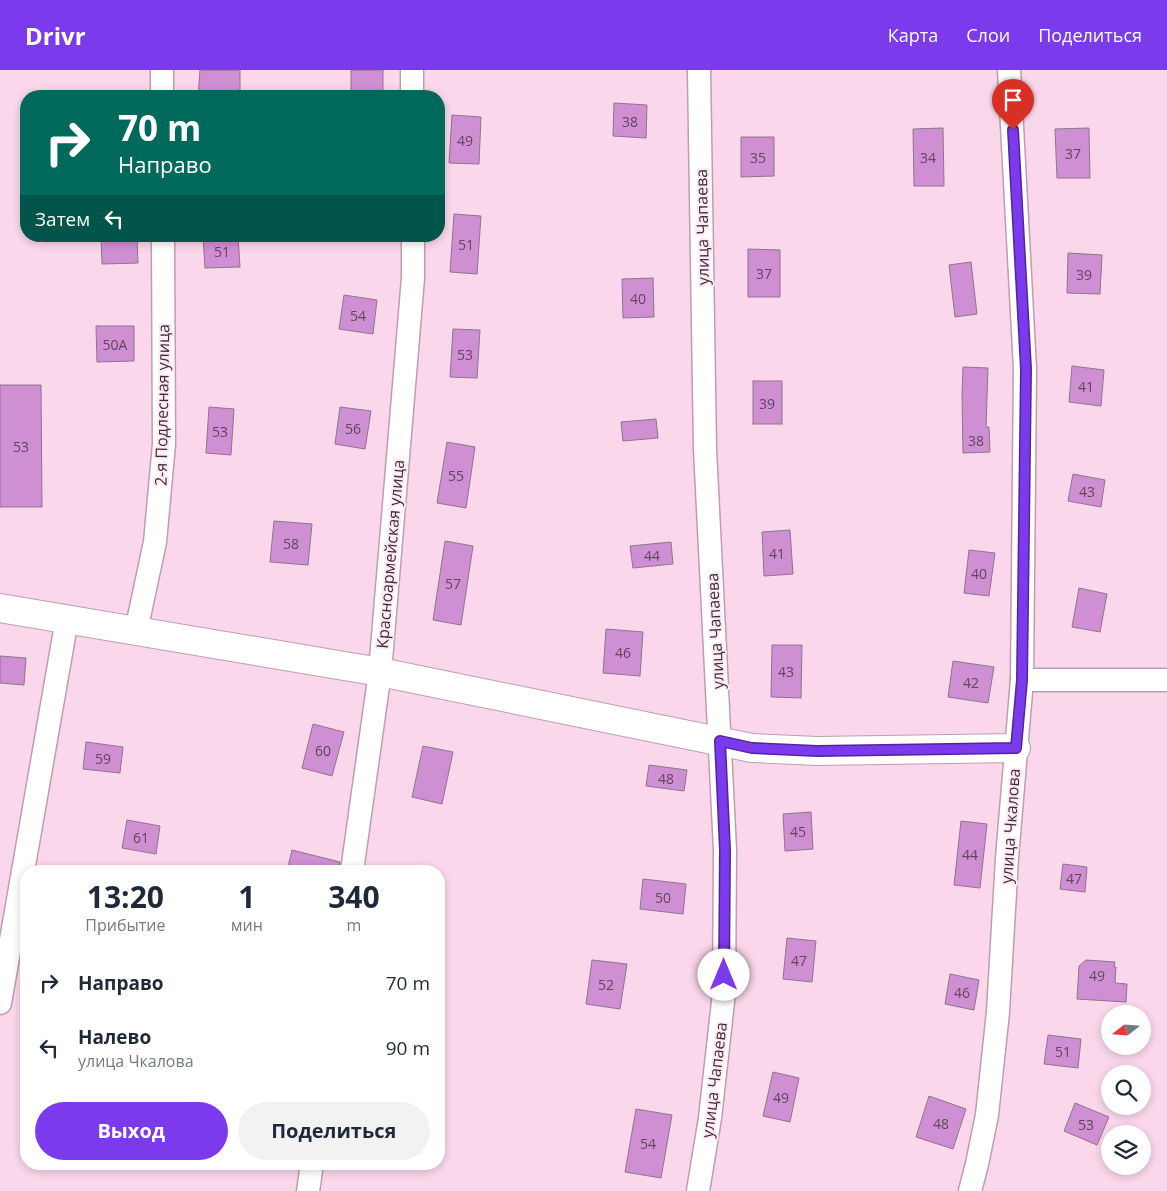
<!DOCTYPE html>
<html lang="ru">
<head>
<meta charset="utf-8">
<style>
	:root { --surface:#fff; --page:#f2f2f3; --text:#1f2937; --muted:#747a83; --accent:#7c3aed }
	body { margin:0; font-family:"Open Sans",sans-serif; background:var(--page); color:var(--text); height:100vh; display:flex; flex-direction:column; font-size:19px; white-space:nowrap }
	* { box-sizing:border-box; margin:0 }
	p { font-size:16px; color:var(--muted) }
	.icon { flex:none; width:28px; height:28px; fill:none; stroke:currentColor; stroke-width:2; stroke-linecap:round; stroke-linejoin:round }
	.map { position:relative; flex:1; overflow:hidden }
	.drawer { position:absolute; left:20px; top:795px; width:425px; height:305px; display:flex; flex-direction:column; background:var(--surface); border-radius:20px; box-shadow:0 2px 8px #0003 }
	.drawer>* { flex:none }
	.banner { position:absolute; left:20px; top:20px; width:425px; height:152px; border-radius:20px; box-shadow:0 2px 8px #0003; background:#00695c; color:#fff; overflow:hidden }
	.needle { width:32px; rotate:253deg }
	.fabs { position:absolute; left:1101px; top:935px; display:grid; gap:10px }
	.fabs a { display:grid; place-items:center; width:50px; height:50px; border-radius:50%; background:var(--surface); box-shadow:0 2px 8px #0003; font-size:25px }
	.pin { position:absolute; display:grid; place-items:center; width:42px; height:42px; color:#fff; margin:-51px -21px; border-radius:50% 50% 50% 0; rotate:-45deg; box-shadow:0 0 5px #0007 }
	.pin .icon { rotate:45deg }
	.me { position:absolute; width:55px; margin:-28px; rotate:0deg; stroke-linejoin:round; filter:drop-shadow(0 0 4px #0008) }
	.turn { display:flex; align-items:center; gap:18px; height:105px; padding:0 15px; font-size:22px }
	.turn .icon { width:65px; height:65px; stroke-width:2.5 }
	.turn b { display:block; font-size:35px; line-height:42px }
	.then { display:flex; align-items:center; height:48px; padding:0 15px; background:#0003; gap:10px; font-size:19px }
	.eta { display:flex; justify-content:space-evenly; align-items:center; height:85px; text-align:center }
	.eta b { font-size:30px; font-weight:700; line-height:35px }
	.cta { display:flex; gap:10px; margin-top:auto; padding:10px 15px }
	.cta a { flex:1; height:58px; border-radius:30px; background:var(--accent); color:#fff; font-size:20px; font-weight:700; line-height:58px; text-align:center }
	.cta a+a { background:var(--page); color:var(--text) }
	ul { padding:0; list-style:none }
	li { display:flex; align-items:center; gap:15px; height:65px; padding:0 15px }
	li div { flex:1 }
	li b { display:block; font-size:19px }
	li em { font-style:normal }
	header { display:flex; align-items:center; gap:30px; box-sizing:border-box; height:70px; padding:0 25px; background:var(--accent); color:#fff }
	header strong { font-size:24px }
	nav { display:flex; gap:28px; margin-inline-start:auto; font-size:18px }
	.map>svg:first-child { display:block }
</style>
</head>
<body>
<header>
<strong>Drivr</strong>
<nav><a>Карта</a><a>Слои</a><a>Поделиться</a></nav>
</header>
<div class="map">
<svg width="1167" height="1121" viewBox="0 0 1167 1121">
	<rect width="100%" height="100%" fill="#fad7ea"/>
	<g fill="#cf8fd3" stroke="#8d758e">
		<polygon points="200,0 240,0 240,26 198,26"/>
		<rect x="351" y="0" width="32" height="21"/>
		<polygon points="614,33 647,35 646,68 613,66"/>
		<polygon points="452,45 481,47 479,94 449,93"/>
		<polygon points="943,58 944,116 914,116 913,59"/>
		<polygon points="1089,58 1090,108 1057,108 1055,59"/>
		<polygon points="741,67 774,67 774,106 741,107"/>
		<polygon points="454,144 481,146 477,204 450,202"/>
		<polygon points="101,166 137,166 138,193 102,194"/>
		<polygon points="203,166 238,166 240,197 205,198"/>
		<polygon points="748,179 780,180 780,227 748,227"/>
		<polygon points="1068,183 1102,185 1100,224 1067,223"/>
		<polygon points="971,192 977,244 955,247 949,195"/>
		<polygon points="653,208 654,247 623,248 622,209"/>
		<polygon points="344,225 377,230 373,264 339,259"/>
		<polygon points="96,256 134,256 134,291 97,292"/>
		<polygon points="453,259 480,260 477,308 450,307"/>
		<polygon points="1072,296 1104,300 1101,336 1069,332"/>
		<polygon points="963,297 988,298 986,357 989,357 990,382 963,383 962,324"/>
		<rect x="753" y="311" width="29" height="43"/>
		<polygon points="0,315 41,315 42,437 0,437"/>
		<polygon points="209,337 234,339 231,385 206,383"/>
		<polygon points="340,337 371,341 365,379 335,374"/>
		<polygon points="656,349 658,368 623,371 621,352"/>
		<polygon points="447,372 475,377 466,438 437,433"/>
		<polygon points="1073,404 1105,410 1101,437 1068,431"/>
		<polygon points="274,451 312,454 308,495 270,492"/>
		<polygon points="790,460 793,504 764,506 762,462"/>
		<polygon points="445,471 473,476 461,555 433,550"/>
		<polygon points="671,472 673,494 633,498 630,476"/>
		<polygon points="969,480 995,483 989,526 964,523"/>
		<polygon points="1079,518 1107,524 1100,562 1072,557"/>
		<polygon points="606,559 643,562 640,606 603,603"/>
		<polygon points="772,575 802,575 801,628 771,627"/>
		<polygon points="0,586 26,588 24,615 0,613"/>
		<polygon points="953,591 994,597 988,633 948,627"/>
		<polygon points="313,654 344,662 332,706 302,698"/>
		<polygon points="86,672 123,677 120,703 83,699"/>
		<polygon points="423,676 453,682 442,734 412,727"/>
		<polygon points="649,695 687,700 684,721 646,716"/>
		<polygon points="811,742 813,779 785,781 783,744"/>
		<polygon points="127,750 160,756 156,784 122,778"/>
		<polygon points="961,751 987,754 980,818 954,815"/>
		<polygon points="292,780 340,792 339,801 287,801"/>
		<polygon points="1063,794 1087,797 1085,822 1060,819"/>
		<polygon points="643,809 686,814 683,844 640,839"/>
		<polygon points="787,868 816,871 812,912 783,909"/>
		<polygon points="592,890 627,894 620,939 586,934"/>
		<polygon points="1086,890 1115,892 1114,897 1116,897 1115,913 1127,914 1126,932 1077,929 1079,896"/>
		<polygon points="950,904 979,910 974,940 945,934"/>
		<polygon points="1048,965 1081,969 1078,998 1044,994"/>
		<polygon points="773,1002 799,1008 790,1052 763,1046"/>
		<polygon points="929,1026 966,1039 953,1079 916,1067"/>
		<polygon points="1075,1033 1109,1047 1097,1075 1064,1061"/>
		<polygon points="636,1039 672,1045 661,1108 625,1102"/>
	</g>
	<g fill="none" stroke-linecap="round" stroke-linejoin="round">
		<defs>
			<g id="minor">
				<polyline points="162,0 162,26"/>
				<polyline points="412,0 412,26"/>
				<polyline points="136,561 155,472 164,374 163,166"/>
				<polyline points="1022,610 1167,610"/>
				<polyline points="352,801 380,602 413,208 413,166"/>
				<polyline points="0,933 67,549"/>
				<polyline points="308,1121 312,1094"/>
				<polyline points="698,1121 710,1048 724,923 725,780 705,379 699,0"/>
				<polyline points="970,1121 977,1094 987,1045 998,942 1007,788 1022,610 1025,299 1009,0"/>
			</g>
			<polyline id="tertiary" points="0,538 380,602 752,678 817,681 1016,678"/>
		</defs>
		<use href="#minor" stroke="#bf9daf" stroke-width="25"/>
		<use href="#tertiary" stroke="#bf9daf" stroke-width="30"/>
		<use href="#minor" stroke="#fff" stroke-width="22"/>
		<use href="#tertiary" stroke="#fff" stroke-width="28"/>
	</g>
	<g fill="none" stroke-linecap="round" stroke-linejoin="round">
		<defs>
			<polyline id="route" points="724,905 725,780 720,671 752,678 817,681 1016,678 1022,610 1026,299 1013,60"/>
		</defs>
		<use href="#route" stroke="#51269a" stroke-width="12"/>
		<use href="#route" stroke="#7c3aed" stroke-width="9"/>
	</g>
	<g text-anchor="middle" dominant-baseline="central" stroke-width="4" stroke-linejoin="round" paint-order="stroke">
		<g font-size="14" fill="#61465c">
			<text x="630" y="51">38</text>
			<text x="465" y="70">49</text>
			<text x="1073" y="83">37</text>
			<text x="758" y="87">35</text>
			<text x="928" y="87">34</text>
			<text x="466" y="174">51</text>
			<text x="222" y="181">51</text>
			<text x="764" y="203">37</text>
			<text x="1084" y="204">39</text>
			<text x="638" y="228">40</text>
			<text x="358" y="245">54</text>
			<text x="115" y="274">50А</text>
			<text x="465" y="284">53</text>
			<text x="1086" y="316">41</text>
			<text x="767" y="333">39</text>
			<text x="353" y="358">56</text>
			<text x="220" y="361">53</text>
			<text x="976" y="370">38</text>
			<text x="21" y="376">53</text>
			<text x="456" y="405">55</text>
			<text x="1087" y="421">43</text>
			<text x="291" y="473">58</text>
			<text x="777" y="483">41</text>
			<text x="652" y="485">44</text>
			<text x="979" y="503">40</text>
			<text x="453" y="513">57</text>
			<text x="623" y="582">46</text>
			<text x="786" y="601">43</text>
			<text x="971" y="612">42</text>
			<text x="323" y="680">60</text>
			<text x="103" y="688">59</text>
			<text x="666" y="708">48</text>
			<text x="798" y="761">45</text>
			<text x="141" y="767">61</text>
			<text x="970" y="784">44</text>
			<text x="1074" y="808">47</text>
			<text x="663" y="827">50</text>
			<text x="799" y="890">47</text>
			<text x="1097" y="905">49</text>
			<text x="606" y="914">52</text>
			<text x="962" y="922">46</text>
			<text x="1063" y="981">51</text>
			<text x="781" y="1027">49</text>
			<text x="941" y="1053">48</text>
			<text x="1086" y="1054">53</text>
			<text x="648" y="1073">54</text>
		</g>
		<g font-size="16" fill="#3c2e35" stroke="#fee9f4">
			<text transform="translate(702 157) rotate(-91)">улица Чапаева</text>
			<text transform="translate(162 335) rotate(-89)">2-я Подлесная улица</text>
			<text transform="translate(390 484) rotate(-85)">Красноармейская улица</text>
			<text transform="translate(715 561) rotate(-93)">улица Чапаева</text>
			<text transform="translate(1010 756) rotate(-86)">улица Чкалова</text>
			<text transform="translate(714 1010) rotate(-83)">улица Чапаева</text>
		</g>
	</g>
</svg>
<div class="fabs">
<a><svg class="needle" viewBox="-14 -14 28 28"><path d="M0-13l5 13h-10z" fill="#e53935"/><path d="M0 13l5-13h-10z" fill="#747a83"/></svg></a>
<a><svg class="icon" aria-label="search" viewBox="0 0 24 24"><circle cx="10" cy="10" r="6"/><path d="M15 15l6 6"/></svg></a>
<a><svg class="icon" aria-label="layers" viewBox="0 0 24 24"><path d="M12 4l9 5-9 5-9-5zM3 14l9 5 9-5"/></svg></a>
</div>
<div class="pin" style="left:1013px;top:60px;background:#d93025"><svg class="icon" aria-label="arrive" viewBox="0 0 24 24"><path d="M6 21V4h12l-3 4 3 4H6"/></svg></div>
<svg class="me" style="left:724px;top:905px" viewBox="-20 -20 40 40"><circle r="19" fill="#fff"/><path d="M0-13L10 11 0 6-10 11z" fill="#7c3aed"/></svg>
<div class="banner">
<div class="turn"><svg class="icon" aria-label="right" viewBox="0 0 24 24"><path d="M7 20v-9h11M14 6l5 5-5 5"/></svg><div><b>70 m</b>Направо</div></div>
<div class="then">Затем<svg class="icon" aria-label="left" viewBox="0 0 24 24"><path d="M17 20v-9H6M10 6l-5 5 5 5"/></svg></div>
</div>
<section class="drawer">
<div class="eta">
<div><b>13:20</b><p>Прибытие</p></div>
<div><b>1</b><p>мин</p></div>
<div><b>340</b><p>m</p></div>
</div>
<ul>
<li><svg class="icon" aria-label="right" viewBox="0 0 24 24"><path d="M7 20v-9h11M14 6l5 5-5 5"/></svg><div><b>Направо</b></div><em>70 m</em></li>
<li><svg class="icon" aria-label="left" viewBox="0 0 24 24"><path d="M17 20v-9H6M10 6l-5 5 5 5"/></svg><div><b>Налево</b><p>улица Чкалова</p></div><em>90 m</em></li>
</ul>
<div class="cta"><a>Выход</a><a>Поделиться</a></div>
</section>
</div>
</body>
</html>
